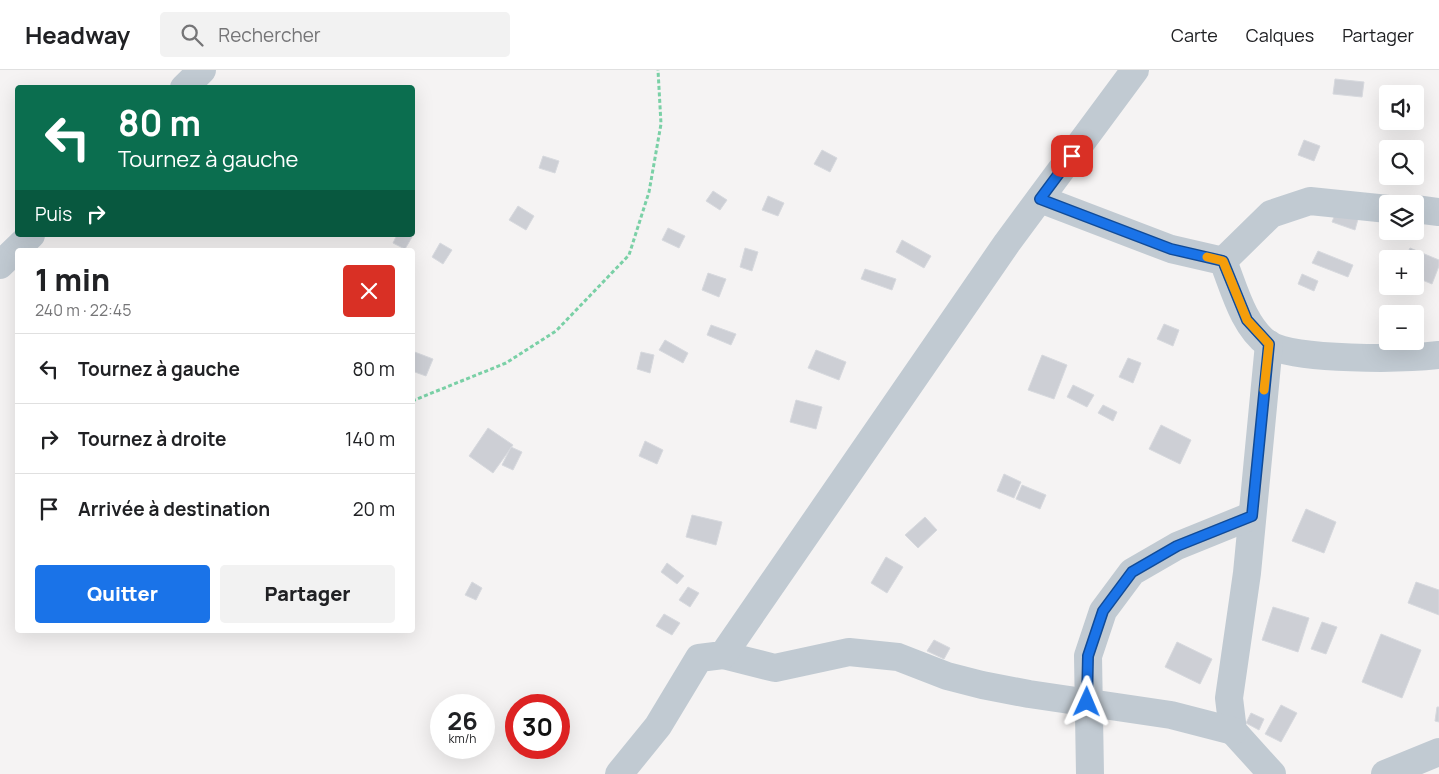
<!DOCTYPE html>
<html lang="fr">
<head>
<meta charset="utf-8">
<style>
	:root { --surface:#fff; --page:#f2f2f2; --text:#202124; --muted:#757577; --line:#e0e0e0; --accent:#1a73e8 }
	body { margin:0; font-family:Manrope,sans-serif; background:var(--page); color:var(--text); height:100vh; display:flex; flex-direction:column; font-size:19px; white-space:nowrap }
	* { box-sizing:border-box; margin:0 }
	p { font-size:16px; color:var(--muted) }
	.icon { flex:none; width:28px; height:28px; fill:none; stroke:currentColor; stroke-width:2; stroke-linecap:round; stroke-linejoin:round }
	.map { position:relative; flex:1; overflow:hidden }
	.details { position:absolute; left:15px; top:178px; width:400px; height:385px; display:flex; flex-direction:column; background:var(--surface); border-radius:5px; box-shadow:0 5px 20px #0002 }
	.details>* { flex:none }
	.top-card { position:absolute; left:15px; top:15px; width:400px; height:152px; border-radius:5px; box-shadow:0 5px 20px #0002; background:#0b6e4f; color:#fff; overflow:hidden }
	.tools { position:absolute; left:1379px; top:15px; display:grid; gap:10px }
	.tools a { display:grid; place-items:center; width:45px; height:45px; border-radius:5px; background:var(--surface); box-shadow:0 5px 20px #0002; font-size:25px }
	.speed { position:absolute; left:430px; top:624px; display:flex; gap:10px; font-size:25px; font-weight:700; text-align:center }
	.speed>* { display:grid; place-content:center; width:65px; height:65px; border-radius:50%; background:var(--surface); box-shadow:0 5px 20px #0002; line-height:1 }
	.speed small { font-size:12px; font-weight:400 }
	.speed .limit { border:8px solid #d22; background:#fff; color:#111 }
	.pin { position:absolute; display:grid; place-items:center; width:42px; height:42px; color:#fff; margin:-21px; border-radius:10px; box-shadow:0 2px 8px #0006 }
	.me { position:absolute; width:55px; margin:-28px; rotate:1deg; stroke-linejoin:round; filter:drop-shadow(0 0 4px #0008) }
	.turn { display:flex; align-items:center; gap:18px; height:105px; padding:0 20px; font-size:22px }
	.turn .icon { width:65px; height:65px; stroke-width:2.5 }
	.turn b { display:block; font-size:35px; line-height:42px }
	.then { display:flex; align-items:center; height:48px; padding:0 20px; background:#0003; gap:10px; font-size:19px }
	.round { display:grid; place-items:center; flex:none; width:52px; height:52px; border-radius:5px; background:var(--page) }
	.headline { display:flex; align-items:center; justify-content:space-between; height:85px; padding:0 20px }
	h1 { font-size:30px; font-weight:800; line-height:38px }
	.primary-button { display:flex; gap:10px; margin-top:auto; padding:10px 20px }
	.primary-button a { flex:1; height:58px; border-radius:5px; background:var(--accent); color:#fff; font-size:20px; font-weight:800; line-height:58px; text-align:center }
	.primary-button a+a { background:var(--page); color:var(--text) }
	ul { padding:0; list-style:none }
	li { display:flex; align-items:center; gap:15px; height:70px; padding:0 20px; border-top:1px solid var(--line) }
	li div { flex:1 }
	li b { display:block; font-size:19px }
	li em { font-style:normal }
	header { display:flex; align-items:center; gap:30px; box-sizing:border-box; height:70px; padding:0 25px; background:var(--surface); border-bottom:1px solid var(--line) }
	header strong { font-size:24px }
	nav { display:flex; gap:28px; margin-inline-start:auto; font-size:18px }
	.search { width:350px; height:45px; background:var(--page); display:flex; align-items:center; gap:12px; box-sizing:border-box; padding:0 18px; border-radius:5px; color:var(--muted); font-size:19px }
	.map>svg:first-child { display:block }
</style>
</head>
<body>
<header>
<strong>Headway</strong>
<div class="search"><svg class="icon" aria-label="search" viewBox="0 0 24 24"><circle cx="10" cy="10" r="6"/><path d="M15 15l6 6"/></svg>Rechercher</div>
<nav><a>Carte</a><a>Calques</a><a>Partager</a></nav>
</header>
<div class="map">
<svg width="1439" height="704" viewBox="0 0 1439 704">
	<rect width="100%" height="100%" fill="#f5f3f3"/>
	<g fill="#cdcfd5" stroke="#d7d9de">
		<polygon points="1335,9 1364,12 1362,27 1333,24"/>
		<polygon points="1304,70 1320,76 1314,91 1298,85"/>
		<polygon points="1390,72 1417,77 1415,87 1415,79 1389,79"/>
		<polygon points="822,80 837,88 830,102 814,94"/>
		<polygon points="543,86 559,91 555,103 539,98"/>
		<polygon points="713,121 727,130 720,140 706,131"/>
		<polygon points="768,126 784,133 778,146 762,140"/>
		<polygon points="518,136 534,146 526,160 509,150"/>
		<polygon points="1336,142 1358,149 1355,160 1332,152"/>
		<polygon points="668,158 685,166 679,178 662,170"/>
		<polygon points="397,165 412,167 405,179 393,173"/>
		<polygon points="902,170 931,186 924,198 896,182"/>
		<polygon points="440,173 452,180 443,194 432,187"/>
		<polygon points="745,178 758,182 752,201 740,197"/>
		<polygon points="1410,178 1439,190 1439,196 1432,214 1415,207 1415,189 1405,189"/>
		<polygon points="1318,181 1353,195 1348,207 1312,193"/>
		<polygon points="865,199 896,209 892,220 861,209"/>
		<polygon points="708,203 726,209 719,227 702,220"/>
		<polygon points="1302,204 1318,211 1314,221 1298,214"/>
		<polygon points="1164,254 1179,260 1173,276 1157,269"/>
		<polygon points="711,255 736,264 731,275 707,265"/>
		<polygon points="665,270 688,283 683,293 659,280"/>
		<polygon points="816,280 846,292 839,310 808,298"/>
		<polygon points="412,281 433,289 426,306 412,301"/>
		<polygon points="641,282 654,285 650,303 637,299"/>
		<polygon points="1042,285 1067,295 1054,329 1028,320"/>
		<polygon points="1128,288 1141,293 1133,313 1119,307"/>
		<polygon points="1073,315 1094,325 1087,337 1067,327"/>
		<polygon points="796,330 822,337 816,359 790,352"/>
		<polygon points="1103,335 1117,342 1113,351 1098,343"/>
		<polygon points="1161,355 1191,370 1180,394 1149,379"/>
		<polygon points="488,358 513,375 493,403 469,386"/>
		<polygon points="645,371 663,380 657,394 639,386"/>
		<polygon points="511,377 522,382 513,400 502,395"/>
		<polygon points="1004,404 1021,412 1014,428 997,421"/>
		<polygon points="1022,415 1046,425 1040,439 1016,429"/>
		<polygon points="1306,439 1336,452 1324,483 1292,471"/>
		<polygon points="692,445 722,452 716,475 686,467"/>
		<polygon points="925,447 937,460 918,478 905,465"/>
		<polygon points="886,487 903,497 887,523 871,513"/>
		<polygon points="667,493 684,506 677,514 661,502"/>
		<polygon points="472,512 482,518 476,530 465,525"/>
		<polygon points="1416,512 1439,520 1439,545 1408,533"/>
		<polygon points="688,517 699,523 690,537 679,530"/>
		<polygon points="1273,537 1309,548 1298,582 1262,570"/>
		<polygon points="664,544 680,553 672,565 656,556"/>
		<polygon points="1322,552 1337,557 1326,584 1311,579"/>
		<polygon points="1381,564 1421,580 1402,628 1362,612"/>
		<polygon points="934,570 950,578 944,589 927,581"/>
		<polygon points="1177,572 1212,589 1200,614 1165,597"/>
		<polygon points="1281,635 1297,643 1281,672 1265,664"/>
		<polygon points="1437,637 1439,637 1439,652 1435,651"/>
		<polygon points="1251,643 1264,649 1259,660 1246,653"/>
	</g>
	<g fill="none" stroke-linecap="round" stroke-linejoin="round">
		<polyline stroke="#7ad0a6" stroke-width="3" stroke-dasharray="4 2.5" stroke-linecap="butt" points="412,331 506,293 556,261 629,185 649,122 661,54 658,0"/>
		<g stroke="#c1cad2" stroke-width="28">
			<polyline points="184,18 202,0"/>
			<path d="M1040,129L1171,179L1223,191C1234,218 1243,256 1268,274C1294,291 1406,289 1439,285"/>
			<polyline points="1415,139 1439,142"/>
			<polyline points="1223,191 1271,144 1310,131 1388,139"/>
			<polyline points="0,195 31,165"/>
			<polyline points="1269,274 1247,503 1229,628 1233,661 1272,704"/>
			<polyline points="723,585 775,598 849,582 898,587 947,606 982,615 1029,624 1171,645 1233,661"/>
			<polyline points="619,704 658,656 699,588 723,585 1007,173 1135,0"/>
			<polyline points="1090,704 1088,586 1103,541 1132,502 1177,476 1251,446"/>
			<polyline points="1385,704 1439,682"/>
		</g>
	</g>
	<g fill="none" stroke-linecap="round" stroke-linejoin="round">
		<defs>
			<polyline id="route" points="1072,86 1040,129 1171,179 1223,191 1247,250 1269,274 1252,446 1177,476 1132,502 1103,541 1088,586 1087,632"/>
		</defs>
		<use href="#route" stroke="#114b97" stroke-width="12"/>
		<use href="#route" stroke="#1a73e8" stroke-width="9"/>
		<polyline stroke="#f59e0b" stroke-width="9" points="1207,187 1223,191 1247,250 1269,274 1264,320"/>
	</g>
</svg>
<div class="tools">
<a><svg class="icon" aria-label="sound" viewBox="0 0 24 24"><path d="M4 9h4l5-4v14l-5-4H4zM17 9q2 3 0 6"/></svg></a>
<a><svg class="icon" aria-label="search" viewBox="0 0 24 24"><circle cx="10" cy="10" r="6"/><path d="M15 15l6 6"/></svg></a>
<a><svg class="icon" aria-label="layers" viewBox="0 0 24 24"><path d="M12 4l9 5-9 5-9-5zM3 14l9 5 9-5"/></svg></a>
<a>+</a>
<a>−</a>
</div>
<div class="speed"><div>26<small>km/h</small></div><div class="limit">30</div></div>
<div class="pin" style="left:1072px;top:86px;background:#d93025"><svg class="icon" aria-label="arrive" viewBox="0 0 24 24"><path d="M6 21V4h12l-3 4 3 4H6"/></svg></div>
<svg class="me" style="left:1087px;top:632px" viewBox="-20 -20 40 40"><path d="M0-17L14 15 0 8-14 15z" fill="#1a73e8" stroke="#fff" stroke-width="4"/></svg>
<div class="top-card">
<div class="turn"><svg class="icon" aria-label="left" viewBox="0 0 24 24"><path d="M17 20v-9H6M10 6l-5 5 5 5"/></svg><div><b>80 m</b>Tournez à gauche</div></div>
<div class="then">Puis<svg class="icon" aria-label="right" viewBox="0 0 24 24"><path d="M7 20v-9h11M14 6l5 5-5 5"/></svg></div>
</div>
<section class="details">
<div class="headline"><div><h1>1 min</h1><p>240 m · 22:45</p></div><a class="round" style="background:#d93025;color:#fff"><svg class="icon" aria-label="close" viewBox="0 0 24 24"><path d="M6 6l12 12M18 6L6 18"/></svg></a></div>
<ul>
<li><svg class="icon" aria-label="left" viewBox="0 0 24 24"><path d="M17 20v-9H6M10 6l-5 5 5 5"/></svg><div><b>Tournez à gauche</b></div><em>80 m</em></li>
<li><svg class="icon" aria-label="right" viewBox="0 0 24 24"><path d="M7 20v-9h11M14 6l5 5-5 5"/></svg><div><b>Tournez à droite</b></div><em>140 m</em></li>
<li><svg class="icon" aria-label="arrive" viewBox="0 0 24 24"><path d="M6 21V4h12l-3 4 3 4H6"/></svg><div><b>Arrivée à destination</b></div><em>20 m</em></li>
</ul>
<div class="primary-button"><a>Quitter</a><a>Partager</a></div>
</section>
</div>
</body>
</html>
